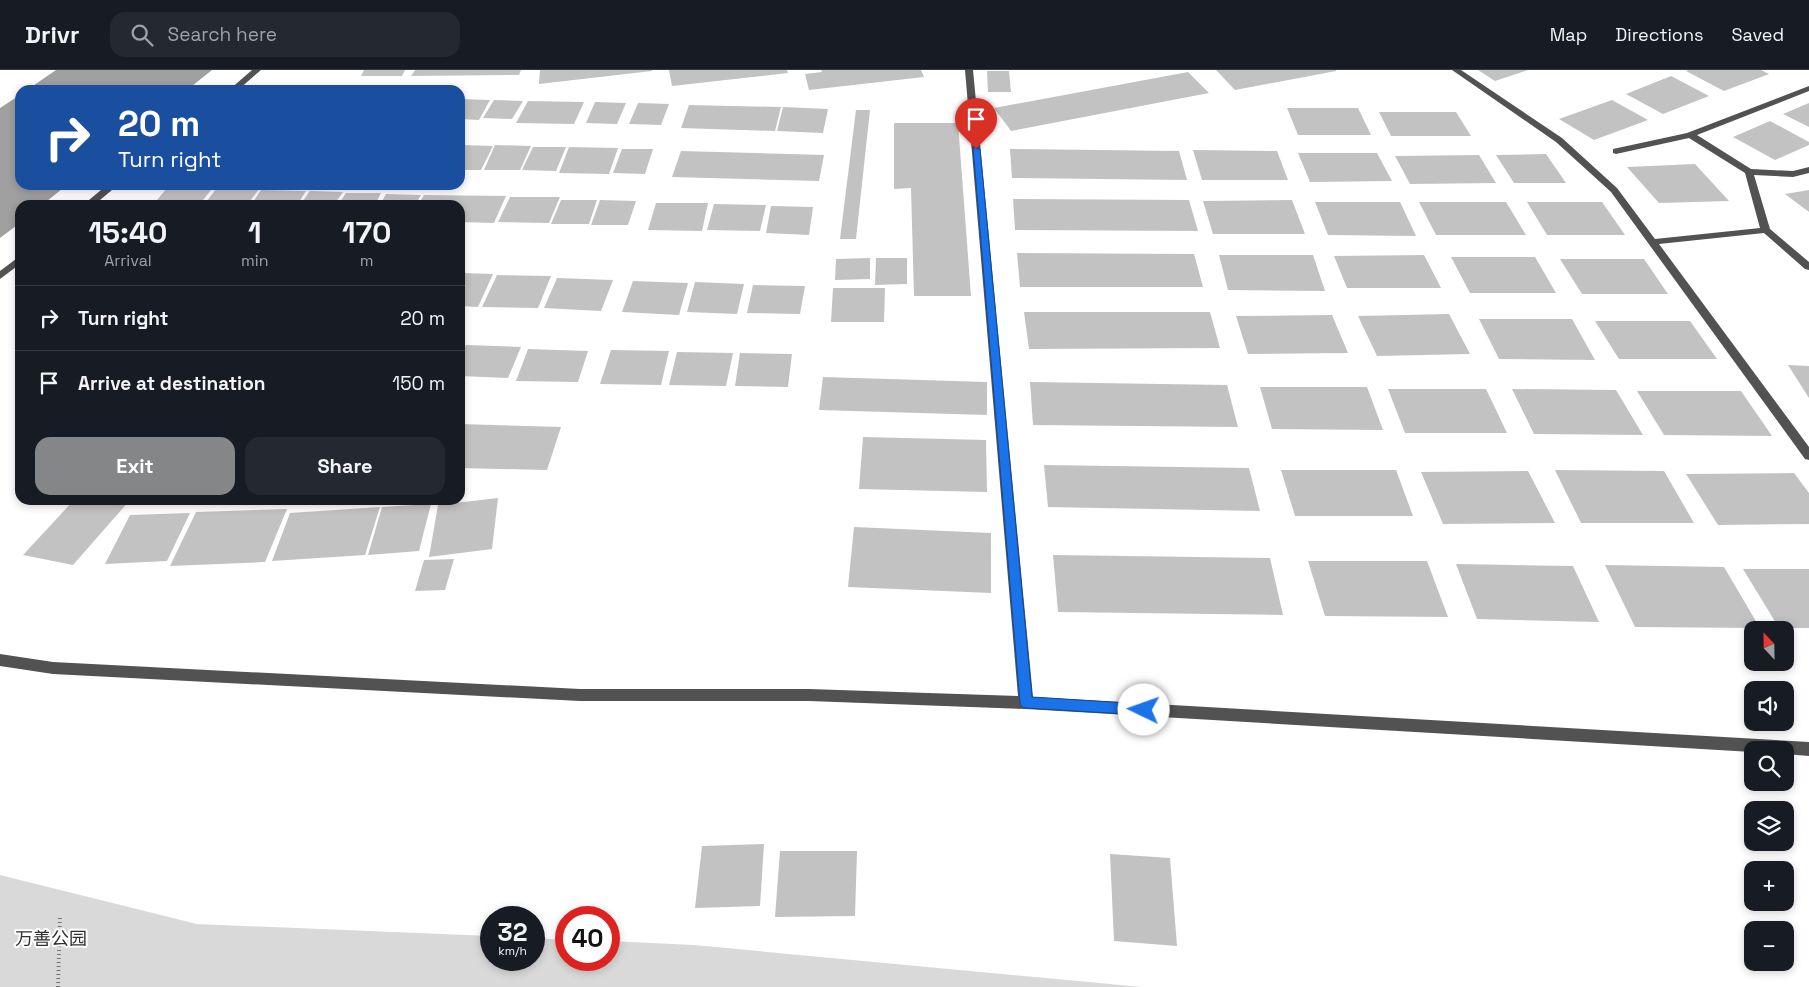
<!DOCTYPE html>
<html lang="en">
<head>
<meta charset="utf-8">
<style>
	:root { --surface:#171b24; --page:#242831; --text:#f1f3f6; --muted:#9ea1a6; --line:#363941; --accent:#858687 }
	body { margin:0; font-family:"Space Grotesk","Noto Sans SC",sans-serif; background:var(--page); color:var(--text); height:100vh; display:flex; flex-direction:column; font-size:19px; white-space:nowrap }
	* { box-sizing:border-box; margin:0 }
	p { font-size:16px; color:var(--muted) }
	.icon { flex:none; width:28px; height:28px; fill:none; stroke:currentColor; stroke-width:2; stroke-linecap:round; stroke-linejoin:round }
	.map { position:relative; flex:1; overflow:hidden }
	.details { position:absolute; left:15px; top:130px; width:450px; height:305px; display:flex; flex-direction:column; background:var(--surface); border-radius:15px; box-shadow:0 2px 8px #0003 }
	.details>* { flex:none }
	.top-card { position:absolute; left:15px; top:15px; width:450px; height:105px; border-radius:15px; box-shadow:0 2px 8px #0003; background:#1a4fa0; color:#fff; overflow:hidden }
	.needle { width:32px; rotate:338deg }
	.buttons { position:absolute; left:1744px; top:551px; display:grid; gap:10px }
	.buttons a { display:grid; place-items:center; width:50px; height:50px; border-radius:10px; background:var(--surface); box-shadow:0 2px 8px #0003; font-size:25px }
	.speed { position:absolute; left:480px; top:836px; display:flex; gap:10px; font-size:25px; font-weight:700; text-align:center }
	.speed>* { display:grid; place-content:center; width:65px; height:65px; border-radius:50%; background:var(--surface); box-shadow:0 2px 8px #0003; line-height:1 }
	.speed small { font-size:12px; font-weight:400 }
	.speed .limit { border:8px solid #d22; background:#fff; color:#111 }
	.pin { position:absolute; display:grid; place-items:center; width:42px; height:42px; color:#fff; margin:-51px -21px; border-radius:50% 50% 50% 0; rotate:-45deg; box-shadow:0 0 5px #0007 }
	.pin .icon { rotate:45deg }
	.me { position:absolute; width:55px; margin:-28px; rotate:273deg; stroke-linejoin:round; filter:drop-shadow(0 0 4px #0008) }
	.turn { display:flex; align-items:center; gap:18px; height:105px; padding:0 20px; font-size:22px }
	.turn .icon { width:65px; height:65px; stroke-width:2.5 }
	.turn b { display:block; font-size:35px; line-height:42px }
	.eta { display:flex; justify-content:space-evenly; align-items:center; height:85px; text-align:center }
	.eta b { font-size:30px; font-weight:700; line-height:35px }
	.cta { display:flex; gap:10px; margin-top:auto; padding:10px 20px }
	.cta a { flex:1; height:58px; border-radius:15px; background:var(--accent); color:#fff; font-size:20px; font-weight:700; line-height:58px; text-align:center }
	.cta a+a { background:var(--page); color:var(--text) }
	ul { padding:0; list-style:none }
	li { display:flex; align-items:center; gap:15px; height:65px; padding:0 20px; border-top:1px solid var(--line) }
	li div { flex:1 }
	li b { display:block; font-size:19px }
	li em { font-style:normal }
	header { display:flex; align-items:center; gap:30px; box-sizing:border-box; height:70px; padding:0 25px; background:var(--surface); border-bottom:1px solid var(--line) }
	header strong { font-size:24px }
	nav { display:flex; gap:28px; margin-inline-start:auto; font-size:18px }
	.search { width:350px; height:45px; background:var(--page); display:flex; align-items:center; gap:12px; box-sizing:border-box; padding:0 18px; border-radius:15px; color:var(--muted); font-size:19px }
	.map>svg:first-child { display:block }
</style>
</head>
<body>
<header>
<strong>Drivr</strong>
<div class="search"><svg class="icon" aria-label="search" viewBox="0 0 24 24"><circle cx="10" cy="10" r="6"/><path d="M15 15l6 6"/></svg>Search here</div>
<nav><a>Map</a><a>Directions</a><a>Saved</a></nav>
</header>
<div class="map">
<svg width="1809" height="917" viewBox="0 0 1809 917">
	<rect width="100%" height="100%" fill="#fff"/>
	<polygon fill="#d9d9d9" points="0,805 197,854 491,866 491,890 534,890 534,868 566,870 566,890 609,890 609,871 694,875 1142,917 0,917"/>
	<g fill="#a0a0a0">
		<polygon points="56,0 212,0 187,20 27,20"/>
		<polygon points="20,25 20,115 67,115 42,135 20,135 20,153 0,168 0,38"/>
	</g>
	<g fill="#c2c2c2">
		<polygon points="364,0 405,0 402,6 361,6"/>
		<polygon points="415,0 521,0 519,5 411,6"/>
		<polygon points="540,0 652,0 652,1 539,14"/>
		<polygon points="669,0 787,0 788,3 672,16"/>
		<polygon points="821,0 921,0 924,7 809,20 805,4 822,2"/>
		<polygon points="1216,0 1336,0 1336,1 1235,20"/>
		<polygon points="1478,0 1528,0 1495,11"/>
		<polygon points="1688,0 1761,0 1769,4 1724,21 1686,1"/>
		<polygon points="987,1 1009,1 1011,22 988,22"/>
		<polygon points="1188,2 1209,23 1011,61 994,38"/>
		<polygon points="1671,6 1709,26 1663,44 1626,24"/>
		<polygon points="460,29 490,30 479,50 460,49"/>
		<polygon points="494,30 523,31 512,49 483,48"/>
		<polygon points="1612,30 1648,50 1594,70 1559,49"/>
		<polygon points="528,31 584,32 574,54 516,53"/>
		<polygon points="595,32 626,33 617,54 586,53"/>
		<polygon points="638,33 669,34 661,55 629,54"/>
		<polygon points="1809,33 1809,57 1783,44"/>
		<polygon points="689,35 781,37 775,61 681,58"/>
		<polygon points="783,37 828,39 823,63 777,61"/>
		<polygon points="1287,38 1358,38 1371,65 1298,65"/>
		<polygon points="856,40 870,40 856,169 840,169"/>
		<polygon points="1379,42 1456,42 1471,66 1391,66"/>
		<polygon points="1770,51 1809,72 1809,75 1775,90 1733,67"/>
		<polygon points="894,53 958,53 971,226 914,226 911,118 894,119"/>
		<polygon points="460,75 493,76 481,100 460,100"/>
		<polygon points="495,75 531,76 520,100 484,100"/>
		<polygon points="533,77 566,77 556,101 522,100"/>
		<polygon points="569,77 618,78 609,104 559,103"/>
		<polygon points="622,79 653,79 645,104 613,103"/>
		<polygon points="1010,79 1179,81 1187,110 1012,108"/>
		<polygon points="1193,80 1277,81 1288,110 1202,110"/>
		<polygon points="681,81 824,85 819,111 672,107"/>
		<polygon points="1298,83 1377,83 1392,111 1310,112"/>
		<polygon points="1546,84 1566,113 1514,113 1496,85"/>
		<polygon points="1479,85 1496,113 1410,114 1395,86"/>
		<polygon points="1695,94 1729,131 1659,133 1627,97"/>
		<polygon points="166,119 211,120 199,135 153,135"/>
		<polygon points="216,119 259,119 247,135 204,135"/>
		<polygon points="261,120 306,121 297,135 251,135"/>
		<polygon points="1809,120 1809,142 1785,124"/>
		<polygon points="310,121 343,122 334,135 300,135"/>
		<polygon points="346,123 381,123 375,135 338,135"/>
		<polygon points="386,124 421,125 415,135 380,135"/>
		<polygon points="424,125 506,126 494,153 460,152 460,135 418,135"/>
		<polygon points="510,127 560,127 549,153 498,152"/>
		<polygon points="1013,129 1189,130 1198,161 1015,160"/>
		<polygon points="561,130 597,130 589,154 551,154"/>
		<polygon points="600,130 636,131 628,155 591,155"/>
		<polygon points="1292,130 1305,164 1213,164 1203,131"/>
		<polygon points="1315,132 1400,132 1416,166 1328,165"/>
		<polygon points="1419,132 1506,132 1526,165 1436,165"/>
		<polygon points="1527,132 1602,132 1625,165 1547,165"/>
		<polygon points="656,133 708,133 702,161 648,160"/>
		<polygon points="714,134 766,135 760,161 707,160"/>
		<polygon points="771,136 813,137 809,165 766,163"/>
		<polygon points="1017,183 1194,184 1203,217 1020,217"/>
		<polygon points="1219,185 1313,185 1325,221 1228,220"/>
		<polygon points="1424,185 1441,218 1347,218 1334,186"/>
		<polygon points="1451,187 1535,187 1556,223 1470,223"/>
		<polygon points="870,188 870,209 835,210 836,189"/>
		<polygon points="876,188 907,188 907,214 875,215"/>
		<polygon points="1560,189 1644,189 1668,224 1582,224"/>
		<polygon points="460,203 493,204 478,237 460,236"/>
		<polygon points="497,205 551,206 538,238 482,237"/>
		<polygon points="557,208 613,210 601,241 544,238"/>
		<polygon points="633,211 688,213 679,245 622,242"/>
		<polygon points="695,212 744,214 737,244 687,242"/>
		<polygon points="753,215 805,216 800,244 747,243"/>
		<polygon points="833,218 885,218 884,252 831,252"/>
		<polygon points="1024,242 1210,242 1220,278 1029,279"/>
		<polygon points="1449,244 1470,284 1377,286 1358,246"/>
		<polygon points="1332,245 1348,283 1248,284 1236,246"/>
		<polygon points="1479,249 1572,249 1595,290 1499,289"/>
		<polygon points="1595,251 1690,251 1717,289 1619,289"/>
		<polygon points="466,275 521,277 508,308 460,306 460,289"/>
		<polygon points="528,279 588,281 578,312 516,311"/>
		<polygon points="611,280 669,281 661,315 600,314"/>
		<polygon points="677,282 733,283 726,316 669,315"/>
		<polygon points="740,283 792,284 788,317 735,316"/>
		<polygon points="1788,295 1809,296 1809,328"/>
		<polygon points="823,307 987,312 987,345 819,340"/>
		<polygon points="1030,312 1227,315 1238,357 1033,355"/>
		<polygon points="1260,317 1367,317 1383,360 1272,359"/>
		<polygon points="1388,319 1486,319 1507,363 1405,363"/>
		<polygon points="1512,319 1616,320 1643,365 1534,364"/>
		<polygon points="1637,321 1741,321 1772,366 1664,365"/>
		<polygon points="460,354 561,357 547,400 460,398"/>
		<polygon points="863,367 986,370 987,422 859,419"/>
		<polygon points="1044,395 1249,398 1260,441 1048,437"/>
		<polygon points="1281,400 1396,400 1413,446 1295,446"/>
		<polygon points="1555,400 1664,401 1694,453 1581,453"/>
		<polygon points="1528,401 1555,453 1443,454 1421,402"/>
		<polygon points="1794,403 1809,423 1809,454 1718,455 1686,404"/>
		<polygon points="498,428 492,479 429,487 438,435"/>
		<polygon points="74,430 130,430 73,495 23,485"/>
		<polygon points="431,434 419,481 368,485 382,437"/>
		<polygon points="380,437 365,485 272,491 290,443"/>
		<polygon points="287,439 265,492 170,496 196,442"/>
		<polygon points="190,443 167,491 105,494 130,445"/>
		<polygon points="854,457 991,463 991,523 848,517"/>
		<polygon points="1053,485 1270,488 1283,545 1058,542"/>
		<polygon points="454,489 445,520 415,521 424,490"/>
		<polygon points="1308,491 1427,491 1448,547 1325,546"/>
		<polygon points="1456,494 1573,496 1599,552 1477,549"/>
		<polygon points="1605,495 1724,497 1760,558 1635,557"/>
		<polygon points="1743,499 1809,499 1809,558 1779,558"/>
		<polygon points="764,774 760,836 695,838 702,776"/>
		<polygon points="780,781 857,781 855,846 775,847"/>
		<polygon points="1110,784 1170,788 1177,876 1114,871"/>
	</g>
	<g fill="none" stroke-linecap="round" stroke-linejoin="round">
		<polyline stroke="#747474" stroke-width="4" stroke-dasharray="1 3" stroke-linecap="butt" points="58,917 60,845"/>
		<g fill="#525252" fill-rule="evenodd">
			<polygon points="252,0 261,0 238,20 229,20"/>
			<polygon points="965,0 973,0 1033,627 1809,672 1809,686 1785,684 1785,680 1752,680 1752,682 1026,639 809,631 580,631 53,604 0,596 0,584 53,592 580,619 809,619 1018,626"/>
			<polygon points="1452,0 1461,0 1562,68 1617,118 1655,169 1760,158 1745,103 1689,68 1616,84 1613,83 1613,79 1687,63 1809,16 1809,21 1697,65 1751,99 1793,101 1809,97 1809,103 1793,107 1754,105 1770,159 1809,192 1809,200 1805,199 1764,163 1659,174 1809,377 1809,390 1805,389 1611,122 1556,72"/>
			<polygon points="107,115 118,115 94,135 83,135"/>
			<polygon points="20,186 20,194 0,209 0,201"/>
		</g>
	</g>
	<polygon fill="#1a73e8" stroke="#114b97" points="973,77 980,79 1032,627 1144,634 1148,635 1150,640 1148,644 1144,645 1026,638 1022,637 1020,633"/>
	<g text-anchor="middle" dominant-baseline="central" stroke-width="4" stroke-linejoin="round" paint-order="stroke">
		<g font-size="18" fill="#303030" stroke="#fff">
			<text x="51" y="868">万善公园</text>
		</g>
	</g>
</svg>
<div class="buttons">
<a><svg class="needle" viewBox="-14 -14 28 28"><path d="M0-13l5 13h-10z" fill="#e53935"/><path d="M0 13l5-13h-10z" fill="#9ea1a6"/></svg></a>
<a><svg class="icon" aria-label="sound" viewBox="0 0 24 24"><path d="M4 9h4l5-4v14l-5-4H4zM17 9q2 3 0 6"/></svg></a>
<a><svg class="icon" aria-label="search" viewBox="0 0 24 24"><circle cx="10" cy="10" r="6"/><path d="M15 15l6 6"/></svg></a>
<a><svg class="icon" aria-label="layers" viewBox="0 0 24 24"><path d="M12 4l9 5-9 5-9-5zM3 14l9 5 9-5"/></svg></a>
<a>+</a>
<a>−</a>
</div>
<div class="speed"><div>32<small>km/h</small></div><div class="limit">40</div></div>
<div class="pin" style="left:976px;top:79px;background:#d93025"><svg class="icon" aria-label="arrive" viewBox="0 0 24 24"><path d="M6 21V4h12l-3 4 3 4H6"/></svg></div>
<svg class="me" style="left:1144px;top:640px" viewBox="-20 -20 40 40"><circle r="19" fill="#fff"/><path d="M0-13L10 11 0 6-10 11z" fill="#1a73e8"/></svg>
<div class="top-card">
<div class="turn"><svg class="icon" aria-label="right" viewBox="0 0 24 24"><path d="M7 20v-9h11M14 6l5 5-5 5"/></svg><div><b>20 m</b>Turn right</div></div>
</div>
<section class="details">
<div class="eta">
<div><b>15:40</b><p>Arrival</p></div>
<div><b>1</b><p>min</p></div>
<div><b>170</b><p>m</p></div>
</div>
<ul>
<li><svg class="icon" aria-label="right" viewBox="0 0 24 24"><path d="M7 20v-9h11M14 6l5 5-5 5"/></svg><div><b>Turn right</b></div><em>20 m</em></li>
<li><svg class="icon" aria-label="arrive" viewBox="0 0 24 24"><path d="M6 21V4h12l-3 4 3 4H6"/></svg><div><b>Arrive at destination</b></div><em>150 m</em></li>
</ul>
<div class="cta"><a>Exit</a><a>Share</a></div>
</section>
</div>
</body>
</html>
